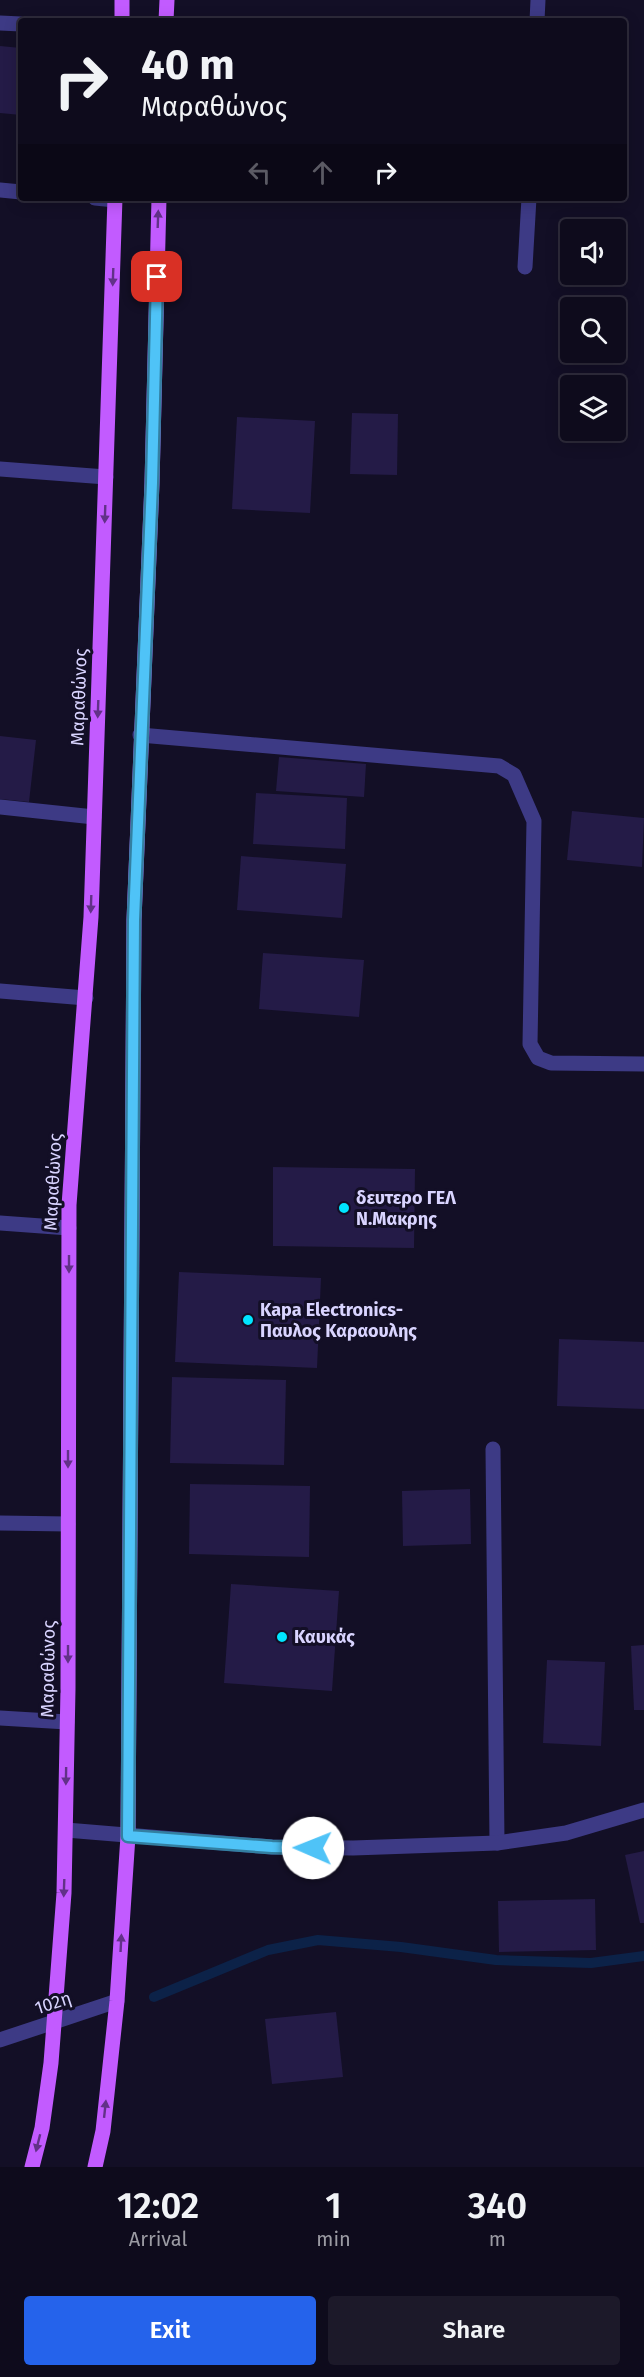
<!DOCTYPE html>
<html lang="en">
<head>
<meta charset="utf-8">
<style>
	:root { --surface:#0e0b1c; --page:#1c1929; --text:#f1f3f6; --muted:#9b9ba3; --line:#2e2b3b; --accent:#2563eb }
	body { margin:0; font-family:"Fira Sans",sans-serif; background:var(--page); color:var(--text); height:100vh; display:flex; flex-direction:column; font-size:22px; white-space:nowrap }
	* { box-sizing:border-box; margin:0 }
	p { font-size:20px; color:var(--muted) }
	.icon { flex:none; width:33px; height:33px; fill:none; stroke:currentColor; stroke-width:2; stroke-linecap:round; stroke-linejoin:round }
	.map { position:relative; height:2167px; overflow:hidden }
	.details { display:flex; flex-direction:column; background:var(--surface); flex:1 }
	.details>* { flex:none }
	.top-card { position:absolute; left:18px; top:18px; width:609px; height:183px; border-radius:6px; box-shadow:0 3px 15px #0003,0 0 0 2px var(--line); background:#0e0b1c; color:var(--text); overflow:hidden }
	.fabs { position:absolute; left:560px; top:219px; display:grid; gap:12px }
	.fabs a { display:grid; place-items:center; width:66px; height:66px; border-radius:6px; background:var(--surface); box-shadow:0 3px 15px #0003,0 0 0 2px var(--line); font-size:30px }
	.pin { position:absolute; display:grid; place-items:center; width:51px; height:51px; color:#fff; margin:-26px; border-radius:12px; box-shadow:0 3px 9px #0006 }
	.me { position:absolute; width:66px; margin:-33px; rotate:271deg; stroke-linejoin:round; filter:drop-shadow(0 0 4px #0008) }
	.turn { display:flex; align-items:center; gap:21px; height:126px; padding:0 24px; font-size:27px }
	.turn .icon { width:78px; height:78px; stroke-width:2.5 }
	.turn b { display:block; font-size:42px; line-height:51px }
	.lanes { display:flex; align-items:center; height:57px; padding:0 24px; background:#0003; justify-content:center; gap:30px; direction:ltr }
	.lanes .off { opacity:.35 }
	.eta { display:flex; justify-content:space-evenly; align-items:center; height:102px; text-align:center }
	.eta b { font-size:36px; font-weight:600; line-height:42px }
	.button { display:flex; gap:12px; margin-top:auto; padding:12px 24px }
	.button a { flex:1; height:69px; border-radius:6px; background:var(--accent); color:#fff; font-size:24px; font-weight:600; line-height:69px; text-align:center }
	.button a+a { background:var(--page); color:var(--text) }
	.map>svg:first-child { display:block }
</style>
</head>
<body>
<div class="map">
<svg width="644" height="2167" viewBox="0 0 644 2167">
	<rect width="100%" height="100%" fill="#130f26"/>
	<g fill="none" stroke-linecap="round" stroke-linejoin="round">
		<polyline stroke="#0c2248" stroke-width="10" points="154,1997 268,1950 318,1940 401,1947 496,1960 591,1963 644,1956"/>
	</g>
	<g fill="#241b47">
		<polygon points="0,46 21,48 21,115 0,113"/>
		<polygon points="352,413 398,414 397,475 350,474"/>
		<polygon points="237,417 315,421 310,513 232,509"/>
		<polygon points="0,736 36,740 29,802 0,799"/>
		<polygon points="279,757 366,764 364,797 276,791"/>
		<polygon points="256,793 347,798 345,849 253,844"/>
		<polygon points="572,811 644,818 642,867 567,860"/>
		<polygon points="241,856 346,864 342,918 237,910"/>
		<polygon points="263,953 364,960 359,1017 259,1009"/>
		<polygon points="273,1167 415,1169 414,1248 273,1246"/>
		<polygon points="179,1272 321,1278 317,1368 175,1362"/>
		<polygon points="559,1339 644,1342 644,1409 557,1406"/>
		<polygon points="172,1377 286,1380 284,1465 170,1463"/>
		<polygon points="190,1484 310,1486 309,1557 189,1554"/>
		<polygon points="470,1489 471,1544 403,1546 402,1491"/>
		<polygon points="231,1584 339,1591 332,1691 224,1683"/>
		<polygon points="644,1645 644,1710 634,1710 631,1646"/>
		<polygon points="547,1660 605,1662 601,1746 543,1743"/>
		<polygon points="644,1851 644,1923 640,1923 625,1855"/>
		<polygon points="595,1899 596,1950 499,1952 498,1901"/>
		<polygon points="336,2012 343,2077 272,2084 265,2019"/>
	</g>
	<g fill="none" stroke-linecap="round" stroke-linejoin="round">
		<g stroke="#3d3a85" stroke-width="15">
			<polyline points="537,21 538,0"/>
			<polyline points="0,23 21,24"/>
			<polyline points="0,190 21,192"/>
			<polyline points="95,198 115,200"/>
			<polyline points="525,267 529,198"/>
			<polyline points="0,469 106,477"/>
			<polyline points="140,735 499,766 514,775 534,821 530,1044 538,1058 551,1063 644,1064"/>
			<polyline points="0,807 94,817"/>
			<polyline points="0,991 86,998"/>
			<polyline points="0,1223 69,1228"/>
			<polyline points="493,1449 497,1843"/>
			<polyline points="0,1523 68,1524"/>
			<polyline points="0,1718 67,1722"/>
			<polyline points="66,1830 272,1847 353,1848 497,1843 566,1833 644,1810"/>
			<polyline points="0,2040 117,2001"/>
		</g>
		<g stroke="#c25bff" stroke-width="15">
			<polyline points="122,21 122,0"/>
			<polyline points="166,21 167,0"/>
			<polyline points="32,2167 42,2128 51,2063 64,1893 68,1689 69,1205 91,917 115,198"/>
			<polyline points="95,2167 103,2131 117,2001 128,1836 134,920 152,483 159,198"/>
		</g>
	</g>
	<defs><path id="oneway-solid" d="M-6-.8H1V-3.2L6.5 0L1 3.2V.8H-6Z" transform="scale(1.5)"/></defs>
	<g fill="#623188">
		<use href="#oneway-solid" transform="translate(158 219) rotate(-88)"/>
		<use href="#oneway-solid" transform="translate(113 277) rotate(92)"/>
		<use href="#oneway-solid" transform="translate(105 514) rotate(92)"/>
		<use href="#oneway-solid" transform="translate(98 709) rotate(92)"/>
		<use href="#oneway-solid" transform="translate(91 904) rotate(92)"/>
		<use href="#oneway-solid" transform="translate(69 1264) rotate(90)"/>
		<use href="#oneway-solid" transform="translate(68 1459) rotate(90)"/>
		<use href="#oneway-solid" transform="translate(68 1654) rotate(90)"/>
		<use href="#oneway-solid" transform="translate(66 1776) rotate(91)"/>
		<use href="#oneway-solid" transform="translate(64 1888) rotate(92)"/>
		<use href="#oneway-solid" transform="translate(121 1943) rotate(-87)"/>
		<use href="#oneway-solid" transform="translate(105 2109) rotate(-84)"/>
		<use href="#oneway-solid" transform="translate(38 2143) rotate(104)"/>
	</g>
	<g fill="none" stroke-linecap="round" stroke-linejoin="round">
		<defs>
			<polyline id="route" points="157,277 152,483 134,920 128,1836 272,1847 313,1848"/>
		</defs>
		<use href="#route" stroke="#337fa1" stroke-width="15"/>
		<use href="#route" stroke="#4fc3f7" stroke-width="10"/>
	</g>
	<g fill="#00e5ff" stroke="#130f26" stroke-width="2">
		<circle cx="344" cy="1208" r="6"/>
		<circle cx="248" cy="1320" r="6"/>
		<circle cx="282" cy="1637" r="6"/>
	</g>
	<g text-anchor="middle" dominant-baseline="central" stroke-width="6" stroke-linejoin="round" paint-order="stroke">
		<g font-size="18" fill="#d9d4ff" stroke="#130f26">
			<text transform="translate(79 697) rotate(-88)">Μαραθώνος</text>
			<text transform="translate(53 1182) rotate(-87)">Μαραθώνος</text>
			<text transform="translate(48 1669) rotate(-89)">Μαραθώνος</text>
			<text transform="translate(53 2003) rotate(-18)">102η</text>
		</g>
		<g font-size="18" font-weight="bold" fill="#d9d4ff" stroke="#130f26" text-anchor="start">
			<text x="356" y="1198">δευτερο ΓΕΛ<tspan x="356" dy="21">Ν.Μακρης</tspan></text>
			<text x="260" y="1310">Kapa Electronics-<tspan x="260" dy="21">Παυλος Καραουλης</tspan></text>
			<text x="294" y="1637">Καυκάς</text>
		</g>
	</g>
</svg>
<div class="fabs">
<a><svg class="icon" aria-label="sound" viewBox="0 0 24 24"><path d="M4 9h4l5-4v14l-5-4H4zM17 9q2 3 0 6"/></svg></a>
<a><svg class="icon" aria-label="search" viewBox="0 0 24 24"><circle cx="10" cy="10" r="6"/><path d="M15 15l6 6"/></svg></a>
<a><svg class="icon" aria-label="layers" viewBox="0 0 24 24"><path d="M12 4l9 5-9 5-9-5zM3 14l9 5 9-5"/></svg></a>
</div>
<div class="pin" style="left:157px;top:277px;background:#d93025"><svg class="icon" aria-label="arrive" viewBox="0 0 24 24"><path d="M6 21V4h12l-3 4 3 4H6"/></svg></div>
<svg class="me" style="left:313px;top:1848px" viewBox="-20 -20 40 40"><circle r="19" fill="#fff"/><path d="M0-13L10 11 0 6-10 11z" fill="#4fc3f7"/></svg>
<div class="top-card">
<div class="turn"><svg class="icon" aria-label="right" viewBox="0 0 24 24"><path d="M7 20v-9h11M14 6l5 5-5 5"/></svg><div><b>40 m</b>Μαραθώνος</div></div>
<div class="lanes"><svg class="icon off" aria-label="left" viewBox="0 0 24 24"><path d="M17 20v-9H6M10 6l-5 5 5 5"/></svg><svg class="icon off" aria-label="ahead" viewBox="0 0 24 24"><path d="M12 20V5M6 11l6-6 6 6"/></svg><svg class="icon" aria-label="right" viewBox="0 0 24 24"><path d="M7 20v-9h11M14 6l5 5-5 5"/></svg></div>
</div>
</div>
<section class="details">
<div class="eta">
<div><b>12:02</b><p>Arrival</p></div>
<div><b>1</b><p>min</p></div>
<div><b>340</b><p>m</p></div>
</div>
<div class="button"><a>Exit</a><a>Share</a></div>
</section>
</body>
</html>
